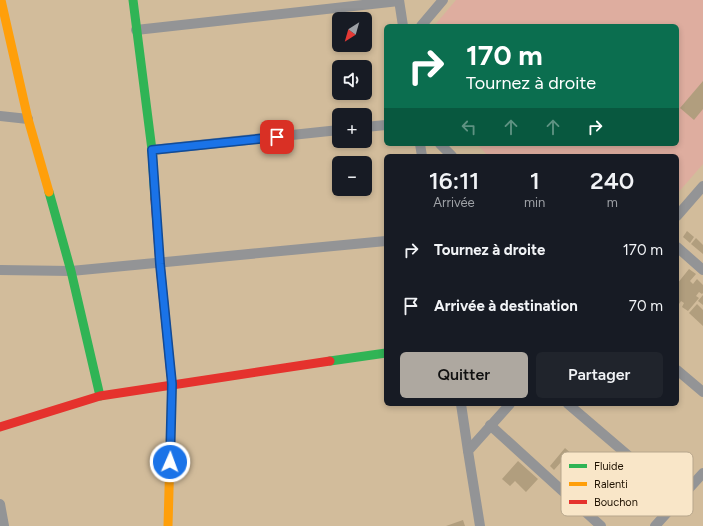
<!DOCTYPE html>
<html lang="fr">
<head>
<meta charset="utf-8">
<style>
	:root { --surface:#171b24; --page:#20242c; --text:#f1f3f6; --muted:#9ea1a6; --accent:#aea8a0 }
	body { margin:0; font-family:Figtree,sans-serif; background:var(--page); color:var(--text); height:100vh; display:flex; flex-direction:column; font-size:15px; white-space:nowrap }
	* { box-sizing:border-box; margin:0 }
	p { font-size:13px; color:var(--muted) }
	.icon { flex:none; width:22px; height:22px; fill:none; stroke:currentColor; stroke-width:2; stroke-linecap:round; stroke-linejoin:round }
	.map { position:relative; flex:1; overflow:hidden }
	.details { position:absolute; left:384px; top:154px; width:295px; height:252px; display:flex; flex-direction:column; background:var(--surface); border-radius:6px; box-shadow:0 2px 6px #0003 }
	.details>* { flex:none }
	.banner { position:absolute; left:384px; top:24px; width:295px; height:122px; border-radius:6px; box-shadow:0 2px 6px #0003; background:#0b6e4f; color:#fff; overflow:hidden }
	.needle { width:26px; rotate:217deg }
	.buttons { position:absolute; left:332px; top:12px; display:grid; gap:8px }
	.buttons a { display:grid; place-items:center; width:40px; height:40px; border-radius:6px; background:var(--surface); box-shadow:0 2px 6px #0003; font-size:20px }
	.pin { position:absolute; display:grid; place-items:center; width:34px; height:34px; color:#fff; margin:-17px; border-radius:8px; box-shadow:0 2px 6px #0006 }
	.me { position:absolute; width:44px; margin:-22px; rotate:2deg; stroke-linejoin:round; filter:drop-shadow(0 0 3px #0008) }
	.turn { display:flex; align-items:center; gap:14px; height:84px; padding:0 16px; font-size:18px }
	.turn .icon { width:52px; height:52px; stroke-width:2.5 }
	.turn b { display:block; font-size:28px; line-height:34px }
	.lanes { display:flex; align-items:center; height:38px; padding:0 16px; background:#0003; justify-content:center; gap:20px; direction:ltr }
	.lanes .off { opacity:.35 }
	.eta { display:flex; justify-content:space-evenly; align-items:center; height:68px; text-align:center }
	.eta b { font-size:24px; font-weight:600; line-height:28px }
	.button { display:flex; gap:8px; margin-top:auto; padding:8px 16px }
	.button a { flex:1; height:46px; border-radius:6px; background:var(--accent); color:#111; font-size:16px; font-weight:600; line-height:46px; text-align:center }
	.button a+a { background:var(--page); color:var(--text) }
	ul { padding:0; list-style:none }
	li { display:flex; align-items:center; gap:12px; height:56px; padding:0 16px }
	li div { flex:1 }
	li b { display:block; font-size:15px }
	li em { font-style:normal }
	.map>svg:first-child { display:block }
</style>
</head>
<body>
<div class="map">
<svg width="703" height="526" viewBox="0 0 703 526">
	<rect width="100%" height="100%" fill="#d2bc9b"/>
	<polygon fill="#dead9f" points="456,0 703,0 703,164 677,194 677,156 488,156 477,144 677,144 677,26 434,26"/>
	<g fill="#b19e7e">
		<polygon points="703,81 703,109 694,120 680,108"/>
		<polygon points="687,231 694,237 690,243 683,237"/>
		<polygon points="696,238 703,245 703,254 691,244"/>
		<polygon points="689,269 696,274 690,281 693,284 697,279 703,285 703,293 702,294 699,292 696,296 699,298 688,311 682,307 684,303 681,301 679,304 677,302 677,284"/>
		<polygon points="703,295 703,305 698,301"/>
		<polygon points="697,304 703,310 703,326 689,313"/>
		<polygon points="565,448 576,458 568,467 562,461 554,470 550,466"/>
		<polygon points="518,461 538,479 526,492 515,481 510,486 502,479"/>
		<polygon points="463,520 465,526 446,526"/>
	</g>
	<g fill="none" stroke-linecap="round" stroke-linejoin="round">
		<g stroke="#939496" stroke-width="10">
			<polyline points="399,0 403,26"/>
			<polyline points="421,26 443,0"/>
			<polyline points="136,30 399,1"/>
			<polyline points="0,116 28,119"/>
			<polyline points="365,127 386,125"/>
			<polyline points="420,144 422,156"/>
			<polyline points="440,144 452,156"/>
			<polyline points="152,150 339,130"/>
			<polyline points="677,216 703,186"/>
			<polyline points="677,247 703,270"/>
			<polyline points="0,270 71,271 386,241"/>
			<polyline points="677,370 703,392"/>
			<polyline points="461,404 468,451"/>
			<polyline points="568,404 679,499"/>
			<polyline points="490,425 601,526"/>
			<polyline points="0,504 4,526"/>
			<polyline points="480,526 468,451 510,404"/>
			<polyline points="655,526 703,473"/>
		</g>
		<g stroke="#30b455" stroke-width="9">
			<polyline points="133,0 152,150 155,199"/>
			<polyline points="49,192 71,271 100,396"/>
			<polyline points="330,361 386,353"/>
		</g>
		<g stroke="#ff9f0a" stroke-width="9">
			<polyline points="1,0 28,119 49,192"/>
			<polyline points="168,526 172,384 171,375"/>
		</g>
		<g stroke="#e5322d" stroke-width="9">
			<polyline points="155,199 160,264 171,375"/>
			<polyline points="0,427 100,396 330,361"/>
		</g>
	</g>
	<g fill="none" stroke-linecap="round" stroke-linejoin="round">
		<defs>
			<polyline id="route" points="170,462 172,384 160,264 152,150 277,137"/>
		</defs>
		<use href="#route" stroke="#114b97" stroke-width="10"/>
		<use href="#route" stroke="#1a73e8" stroke-width="7"/>
	</g>
	<rect x="561" y="452" width="132" height="64" rx="6" fill="#f9e6c8" stroke="#b7a68c" stroke-width="1"/>
	<rect x="569" y="464" width="18" height="4" fill="#30b455"/>
	<rect x="569" y="482" width="18" height="4" fill="#ff9f0a"/>
	<rect x="569" y="500" width="18" height="4" fill="#e5322d"/>
	<g font-size="11" fill="#1e1100">
		<text x="594" y="470">Fluide</text>
		<text x="594" y="488">Ralenti</text>
		<text x="594" y="506">Bouchon</text>
	</g>
</svg>
<div class="buttons">
<a><svg class="needle" viewBox="-14 -14 28 28"><path d="M0-13l5 13h-10z" fill="#e53935"/><path d="M0 13l5-13h-10z" fill="#9ea1a6"/></svg></a>
<a><svg class="icon" aria-label="sound" viewBox="0 0 24 24"><path d="M4 9h4l5-4v14l-5-4H4zM17 9q2 3 0 6"/></svg></a>
<a>+</a>
<a>−</a>
</div>
<div class="pin" style="left:277px;top:137px;background:#d93025"><svg class="icon" aria-label="arrive" viewBox="0 0 24 24"><path d="M6 21V4h12l-3 4 3 4H6"/></svg></div>
<svg class="me" style="left:170px;top:462px" viewBox="-20 -20 40 40"><circle r="17" fill="#1a73e8" stroke="#fff" stroke-width="3"/><path d="M0-11L8 9 0 5-8 9z" fill="#fff"/></svg>
<div class="banner">
<div class="turn"><svg class="icon" aria-label="right" viewBox="0 0 24 24"><path d="M7 20v-9h11M14 6l5 5-5 5"/></svg><div><b>170 m</b>Tournez à droite</div></div>
<div class="lanes"><svg class="icon off" aria-label="left" viewBox="0 0 24 24"><path d="M17 20v-9H6M10 6l-5 5 5 5"/></svg><svg class="icon off" aria-label="ahead" viewBox="0 0 24 24"><path d="M12 20V5M6 11l6-6 6 6"/></svg><svg class="icon off" aria-label="ahead" viewBox="0 0 24 24"><path d="M12 20V5M6 11l6-6 6 6"/></svg><svg class="icon" aria-label="right" viewBox="0 0 24 24"><path d="M7 20v-9h11M14 6l5 5-5 5"/></svg></div>
</div>
<section class="details">
<div class="eta">
<div><b>16:11</b><p>Arrivée</p></div>
<div><b>1</b><p>min</p></div>
<div><b>240</b><p>m</p></div>
</div>
<ul>
<li><svg class="icon" aria-label="right" viewBox="0 0 24 24"><path d="M7 20v-9h11M14 6l5 5-5 5"/></svg><div><b>Tournez à droite</b></div><em>170 m</em></li>
<li><svg class="icon" aria-label="arrive" viewBox="0 0 24 24"><path d="M6 21V4h12l-3 4 3 4H6"/></svg><div><b>Arrivée à destination</b></div><em>70 m</em></li>
</ul>
<div class="button"><a>Quitter</a><a>Partager</a></div>
</section>
</div>
</body>
</html>
